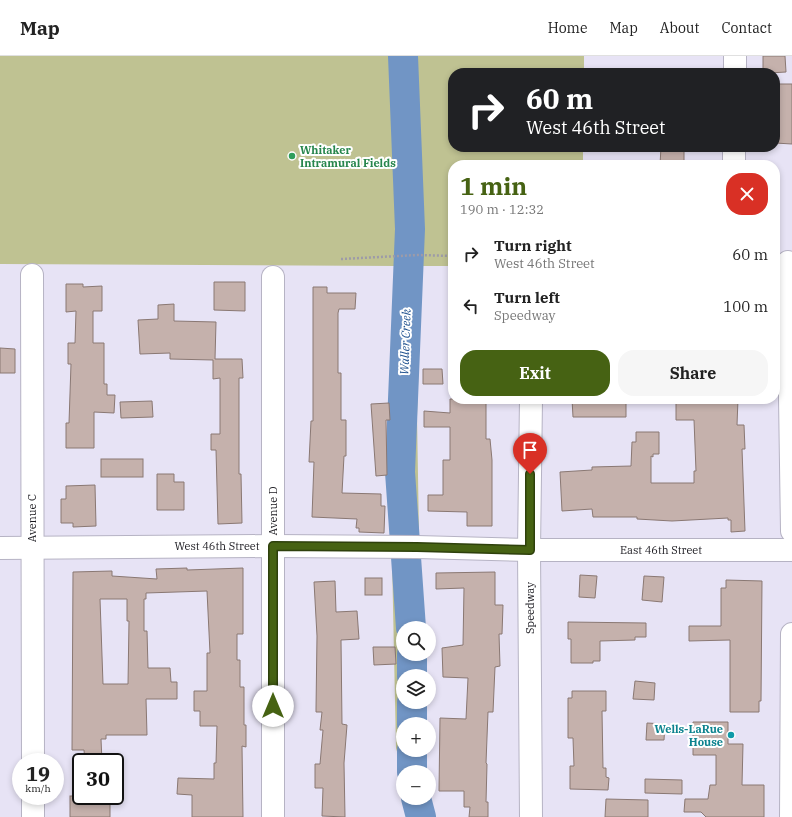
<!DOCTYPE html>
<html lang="en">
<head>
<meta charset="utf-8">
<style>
	:root { --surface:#fff; --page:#f6f6f6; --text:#222; --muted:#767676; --line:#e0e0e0; --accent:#466213 }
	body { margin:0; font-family:"IBM Plex Serif",serif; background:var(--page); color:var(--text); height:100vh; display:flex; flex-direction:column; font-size:15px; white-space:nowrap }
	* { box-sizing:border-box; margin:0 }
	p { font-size:13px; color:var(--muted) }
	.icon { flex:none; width:22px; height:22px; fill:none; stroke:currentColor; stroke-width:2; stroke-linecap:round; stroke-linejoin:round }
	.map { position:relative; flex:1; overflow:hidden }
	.panel { position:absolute; left:448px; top:104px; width:332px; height:244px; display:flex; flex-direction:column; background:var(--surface); border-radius:16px; box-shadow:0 2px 6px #0003 }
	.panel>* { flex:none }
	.hud { position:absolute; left:448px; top:12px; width:332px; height:84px; border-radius:16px; box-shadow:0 2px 6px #0003; background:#202124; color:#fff; overflow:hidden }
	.tools { position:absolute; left:396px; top:565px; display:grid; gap:8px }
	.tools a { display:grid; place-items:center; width:40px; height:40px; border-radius:50%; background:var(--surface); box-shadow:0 2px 6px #0003; font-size:20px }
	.speed { position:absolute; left:12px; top:697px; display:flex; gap:8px; font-size:20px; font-weight:700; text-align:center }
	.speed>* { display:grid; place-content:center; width:52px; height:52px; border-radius:50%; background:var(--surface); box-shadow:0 2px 6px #0003; line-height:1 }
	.speed small { font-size:10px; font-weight:400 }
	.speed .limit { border:2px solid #111; border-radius:6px; background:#fff; color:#111 }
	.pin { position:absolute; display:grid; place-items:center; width:34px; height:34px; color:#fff; margin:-41px -17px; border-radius:50% 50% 50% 0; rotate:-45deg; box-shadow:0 0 4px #0007 }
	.pin .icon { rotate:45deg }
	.me { position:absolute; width:44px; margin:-22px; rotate:0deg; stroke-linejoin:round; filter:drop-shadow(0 0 3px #0008) }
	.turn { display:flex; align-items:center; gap:14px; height:84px; padding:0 12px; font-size:18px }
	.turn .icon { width:52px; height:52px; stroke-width:2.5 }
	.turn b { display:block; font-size:28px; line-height:34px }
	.round { display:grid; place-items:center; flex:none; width:42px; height:42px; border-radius:16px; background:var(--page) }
	.summary { display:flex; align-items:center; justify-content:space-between; height:68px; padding:0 12px }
	h1 { font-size:24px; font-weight:800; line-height:30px; color:var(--accent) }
	.cta { display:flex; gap:8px; margin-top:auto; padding:8px 12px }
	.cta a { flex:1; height:46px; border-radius:16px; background:var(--accent); color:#fff; font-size:16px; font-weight:800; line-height:46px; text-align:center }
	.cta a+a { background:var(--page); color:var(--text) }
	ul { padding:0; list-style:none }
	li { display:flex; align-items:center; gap:12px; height:52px; padding:0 12px }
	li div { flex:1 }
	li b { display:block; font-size:15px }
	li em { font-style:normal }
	header { display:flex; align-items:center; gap:24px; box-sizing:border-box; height:56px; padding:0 20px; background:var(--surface); border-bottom:1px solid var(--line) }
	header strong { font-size:19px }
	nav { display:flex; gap:22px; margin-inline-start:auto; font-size:14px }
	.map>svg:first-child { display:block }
</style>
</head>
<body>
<header>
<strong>Map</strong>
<nav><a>Home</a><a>Map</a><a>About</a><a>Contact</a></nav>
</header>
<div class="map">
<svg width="792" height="761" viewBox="0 0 792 761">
	<rect width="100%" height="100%" fill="#e7e3f5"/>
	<g fill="#bfc292">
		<polygon points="0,0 584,0 584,17 453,17 453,91 583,91 583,109 453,109 453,210 422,210 417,360 419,478 392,479 397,210 0,208"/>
		<polygon points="420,502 422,572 403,572 403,598 423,598 424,620 403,620 403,646 424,646 424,668 403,668 403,694 425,694 425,716 403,716 396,692 392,503"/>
		<polygon points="411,742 428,742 436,761 416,761"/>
	</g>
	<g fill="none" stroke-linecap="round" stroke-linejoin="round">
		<g stroke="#7195c5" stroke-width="30">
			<polyline points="403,0 410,173 400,416 411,572"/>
			<polyline points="412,598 412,620"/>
			<polyline points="412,646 412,668"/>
			<polyline points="412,694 412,716"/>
			<polyline points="416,742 421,761"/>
		</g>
	</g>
	<g fill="#c5b1ac" stroke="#8a7873" fill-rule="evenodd">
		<polygon points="763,0 785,0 786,16 769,17 769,14 763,14"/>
		<polygon points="775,28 792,28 792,88 775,87"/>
		<polygon points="661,91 684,91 684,109 660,109"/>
		<polygon points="214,226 245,226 245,255 214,254"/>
		<polygon points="66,228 83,228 83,231 102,230 102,255 93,255 93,287 104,287 104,328 107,328 107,339 115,339 114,357 94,356 94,392 66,392 66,367 69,367 71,308 68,308 68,287 75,287 76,255 66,256"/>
		<polygon points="313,231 327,231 327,237 356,237 355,253 339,253 338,257 338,317 341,317 341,364 346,364 346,400 344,400 342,437 381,438 381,450 385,450 384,477 359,476 359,472 356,472 357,463 312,461 314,406 309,406 311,365 313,365"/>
		<polygon points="174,248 174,265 216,266 215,303 242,303 243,322 239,322 239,418 241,418 242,467 218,468 216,394 211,394 211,378 220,378 220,322 213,323 213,304 170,303 170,297 140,298 138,264 158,263 158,249"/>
		<polygon points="0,292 15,293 15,317 0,317"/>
		<polygon points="423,313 442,313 443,328 423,328"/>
		<polygon points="450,343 486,343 486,383 490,383 492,404 492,470 467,470 467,456 428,455 428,439 443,439 443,404 450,404 450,371 424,371 424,355 450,357"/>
		<polygon points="572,343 626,343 626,361 573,361"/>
		<polygon points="676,343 738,343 737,369 744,369 745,393 742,393 745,475 731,476 731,464 728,464 728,462 672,465 637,463 637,461 593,461 592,453 562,455 560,416 592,414 592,411 631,410 632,386 636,386 636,376 659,376 659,398 653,398 653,401 651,400 651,427 694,427 694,415 696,415 694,364 676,364"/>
		<polygon points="152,345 153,361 121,362 120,346"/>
		<polygon points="389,347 390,364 386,364 387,419 376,420 371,348"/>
		<rect x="101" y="403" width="42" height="18"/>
		<polygon points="157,418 174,418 174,426 184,426 184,454 157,454"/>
		<polygon points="95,429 96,470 73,471 73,467 61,467 61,443 66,443 66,430"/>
		<path d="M187,512V514L243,512V578H237V604H240V631H244V669H246V691L242,690L243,761H192V739L177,738L178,722L214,723V707H216L217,670H200V655H194V635H207V597H210L207,535L146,537V543H144V575H147L148,612H170L171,626H177V643H146L147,679H106V683H101L102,706H85L84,694H72L73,516L112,515V520L157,523L156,513ZM100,543H127V565H129L128,628H103Z"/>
		<polygon points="495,516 495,549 503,549 502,578 499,578 500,610 495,611 493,656 488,656 486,707 487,708 486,746 488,746 488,761 469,761 470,751 464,751 464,735 439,735 440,662 466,663 468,622 443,621 442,592 463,589 464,532 436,533 436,517"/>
		<polygon points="580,519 597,520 595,542 579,541"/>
		<polygon points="644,520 664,521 662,546 642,544"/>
		<rect x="365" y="522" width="17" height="17"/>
		<polygon points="726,524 762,525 761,645 759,645 759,656 730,656 730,584 689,585 689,570 721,570 721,532 726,532"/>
		<polygon points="335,525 336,556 357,555 359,583 341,584 342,668 347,669 344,707 345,761 322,760 323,732 315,732 315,708 320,708 323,674 320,674 322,656 316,656 316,653 317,580 314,526"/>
		<polygon points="568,566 646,567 646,581 635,581 635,584 600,585 600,605 593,605 593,607 571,607 571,583 568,583"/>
		<polygon points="373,591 395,591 396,608 374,609"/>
		<polygon points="635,625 655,627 654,644 633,643"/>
		<polygon points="572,635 606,635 606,655 602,655 603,712 606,712 606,721 609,722 608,734 570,733 570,710 574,710 573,682 568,682 568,642 572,642"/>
		<polygon points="693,666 728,666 728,688 743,688 742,729 764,729 764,761 706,761 701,756 684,756 685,743 708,743 710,729 716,729 716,699 693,699"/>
		<polygon points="647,667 665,668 664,684 646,684"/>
		<polygon points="645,723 682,724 682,738 645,737"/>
		<rect x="70" y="740" width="40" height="21"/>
		<polygon points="606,743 648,744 648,761 605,761"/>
	</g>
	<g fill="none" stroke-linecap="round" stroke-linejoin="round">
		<defs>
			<g id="minor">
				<polyline points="735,17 735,0"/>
				<polyline points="734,109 734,91"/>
				<polyline points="788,206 792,475"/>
				<polyline points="32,219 33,706"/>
				<polyline points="273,221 273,761"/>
				<polyline points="0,492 273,490 417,491 529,494 792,494"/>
				<polyline points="33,740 33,761"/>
				<polyline points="531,761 529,494 531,343"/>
				<polyline points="791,761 792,578"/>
			</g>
		</defs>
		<use href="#minor" stroke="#b6b3c4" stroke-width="24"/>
		<polyline stroke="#9d9ba8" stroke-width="2.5" stroke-dasharray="2 2" stroke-linecap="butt" points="341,203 418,199 453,200"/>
		<use href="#minor" stroke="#fff" stroke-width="22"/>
	</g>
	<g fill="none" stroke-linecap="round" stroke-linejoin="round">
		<defs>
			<polyline id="route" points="273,650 273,490 417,491 530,494 530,418"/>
		</defs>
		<use href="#route" stroke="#2e400c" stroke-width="10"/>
		<use href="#route" stroke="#466213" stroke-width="7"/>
	</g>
	<circle fill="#2e9e5b" stroke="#fff" stroke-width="1.5" cx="292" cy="100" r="4"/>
	<circle fill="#0f9aa8" stroke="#fff" stroke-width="1.5" cx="731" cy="679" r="4"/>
	<g text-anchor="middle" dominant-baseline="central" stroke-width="4" stroke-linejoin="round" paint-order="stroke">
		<g font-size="11" font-weight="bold" fill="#27864d" stroke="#fff" text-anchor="start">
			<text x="300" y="94">Whitaker<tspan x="300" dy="13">Intramural Fields</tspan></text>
		</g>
		<g font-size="11" fill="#1a191f" stroke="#fff">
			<text transform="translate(273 455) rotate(-90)">Avenue D</text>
			<text transform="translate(32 462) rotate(-90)">Avenue C</text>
			<text x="217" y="490">West 46th Street</text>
			<text x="661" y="494">East 46th Street</text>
			<text transform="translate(530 552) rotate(-90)">Speedway</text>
		</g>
		<g font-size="11" font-weight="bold" fill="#0d838f" stroke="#fff" text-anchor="end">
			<text x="723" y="673">Wells-LaRue<tspan x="723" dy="13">House</tspan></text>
		</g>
		<g font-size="12" font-style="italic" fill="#225390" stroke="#fff">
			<text transform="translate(405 286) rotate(-88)">Waller Creek</text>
		</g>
	</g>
</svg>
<div class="tools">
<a><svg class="icon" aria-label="search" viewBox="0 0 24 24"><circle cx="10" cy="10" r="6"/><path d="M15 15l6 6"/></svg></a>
<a><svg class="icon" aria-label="layers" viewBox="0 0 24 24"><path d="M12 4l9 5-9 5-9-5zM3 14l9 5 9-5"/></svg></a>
<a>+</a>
<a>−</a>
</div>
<div class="speed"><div>19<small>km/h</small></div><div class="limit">30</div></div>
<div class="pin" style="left:530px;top:418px;background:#d93025"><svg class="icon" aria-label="arrive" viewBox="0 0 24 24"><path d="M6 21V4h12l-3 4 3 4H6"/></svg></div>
<svg class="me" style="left:273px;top:650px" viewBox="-20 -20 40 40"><circle r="19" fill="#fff"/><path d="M0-13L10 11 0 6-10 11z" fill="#466213"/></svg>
<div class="hud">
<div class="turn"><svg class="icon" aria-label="right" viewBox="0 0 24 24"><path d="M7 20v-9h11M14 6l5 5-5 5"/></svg><div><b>60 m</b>West 46th Street</div></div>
</div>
<section class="panel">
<div class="summary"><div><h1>1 min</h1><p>190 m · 12:32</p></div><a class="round" style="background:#d93025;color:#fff"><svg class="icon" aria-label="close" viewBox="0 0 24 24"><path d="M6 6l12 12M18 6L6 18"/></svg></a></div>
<ul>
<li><svg class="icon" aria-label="right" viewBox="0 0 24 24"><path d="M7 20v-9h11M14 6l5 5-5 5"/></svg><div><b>Turn right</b><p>West 46th Street</p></div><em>60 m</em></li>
<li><svg class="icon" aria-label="left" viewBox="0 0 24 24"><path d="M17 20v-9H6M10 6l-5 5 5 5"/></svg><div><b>Turn left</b><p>Speedway</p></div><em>100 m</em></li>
</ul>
<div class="cta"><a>Exit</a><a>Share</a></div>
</section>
</div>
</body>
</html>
